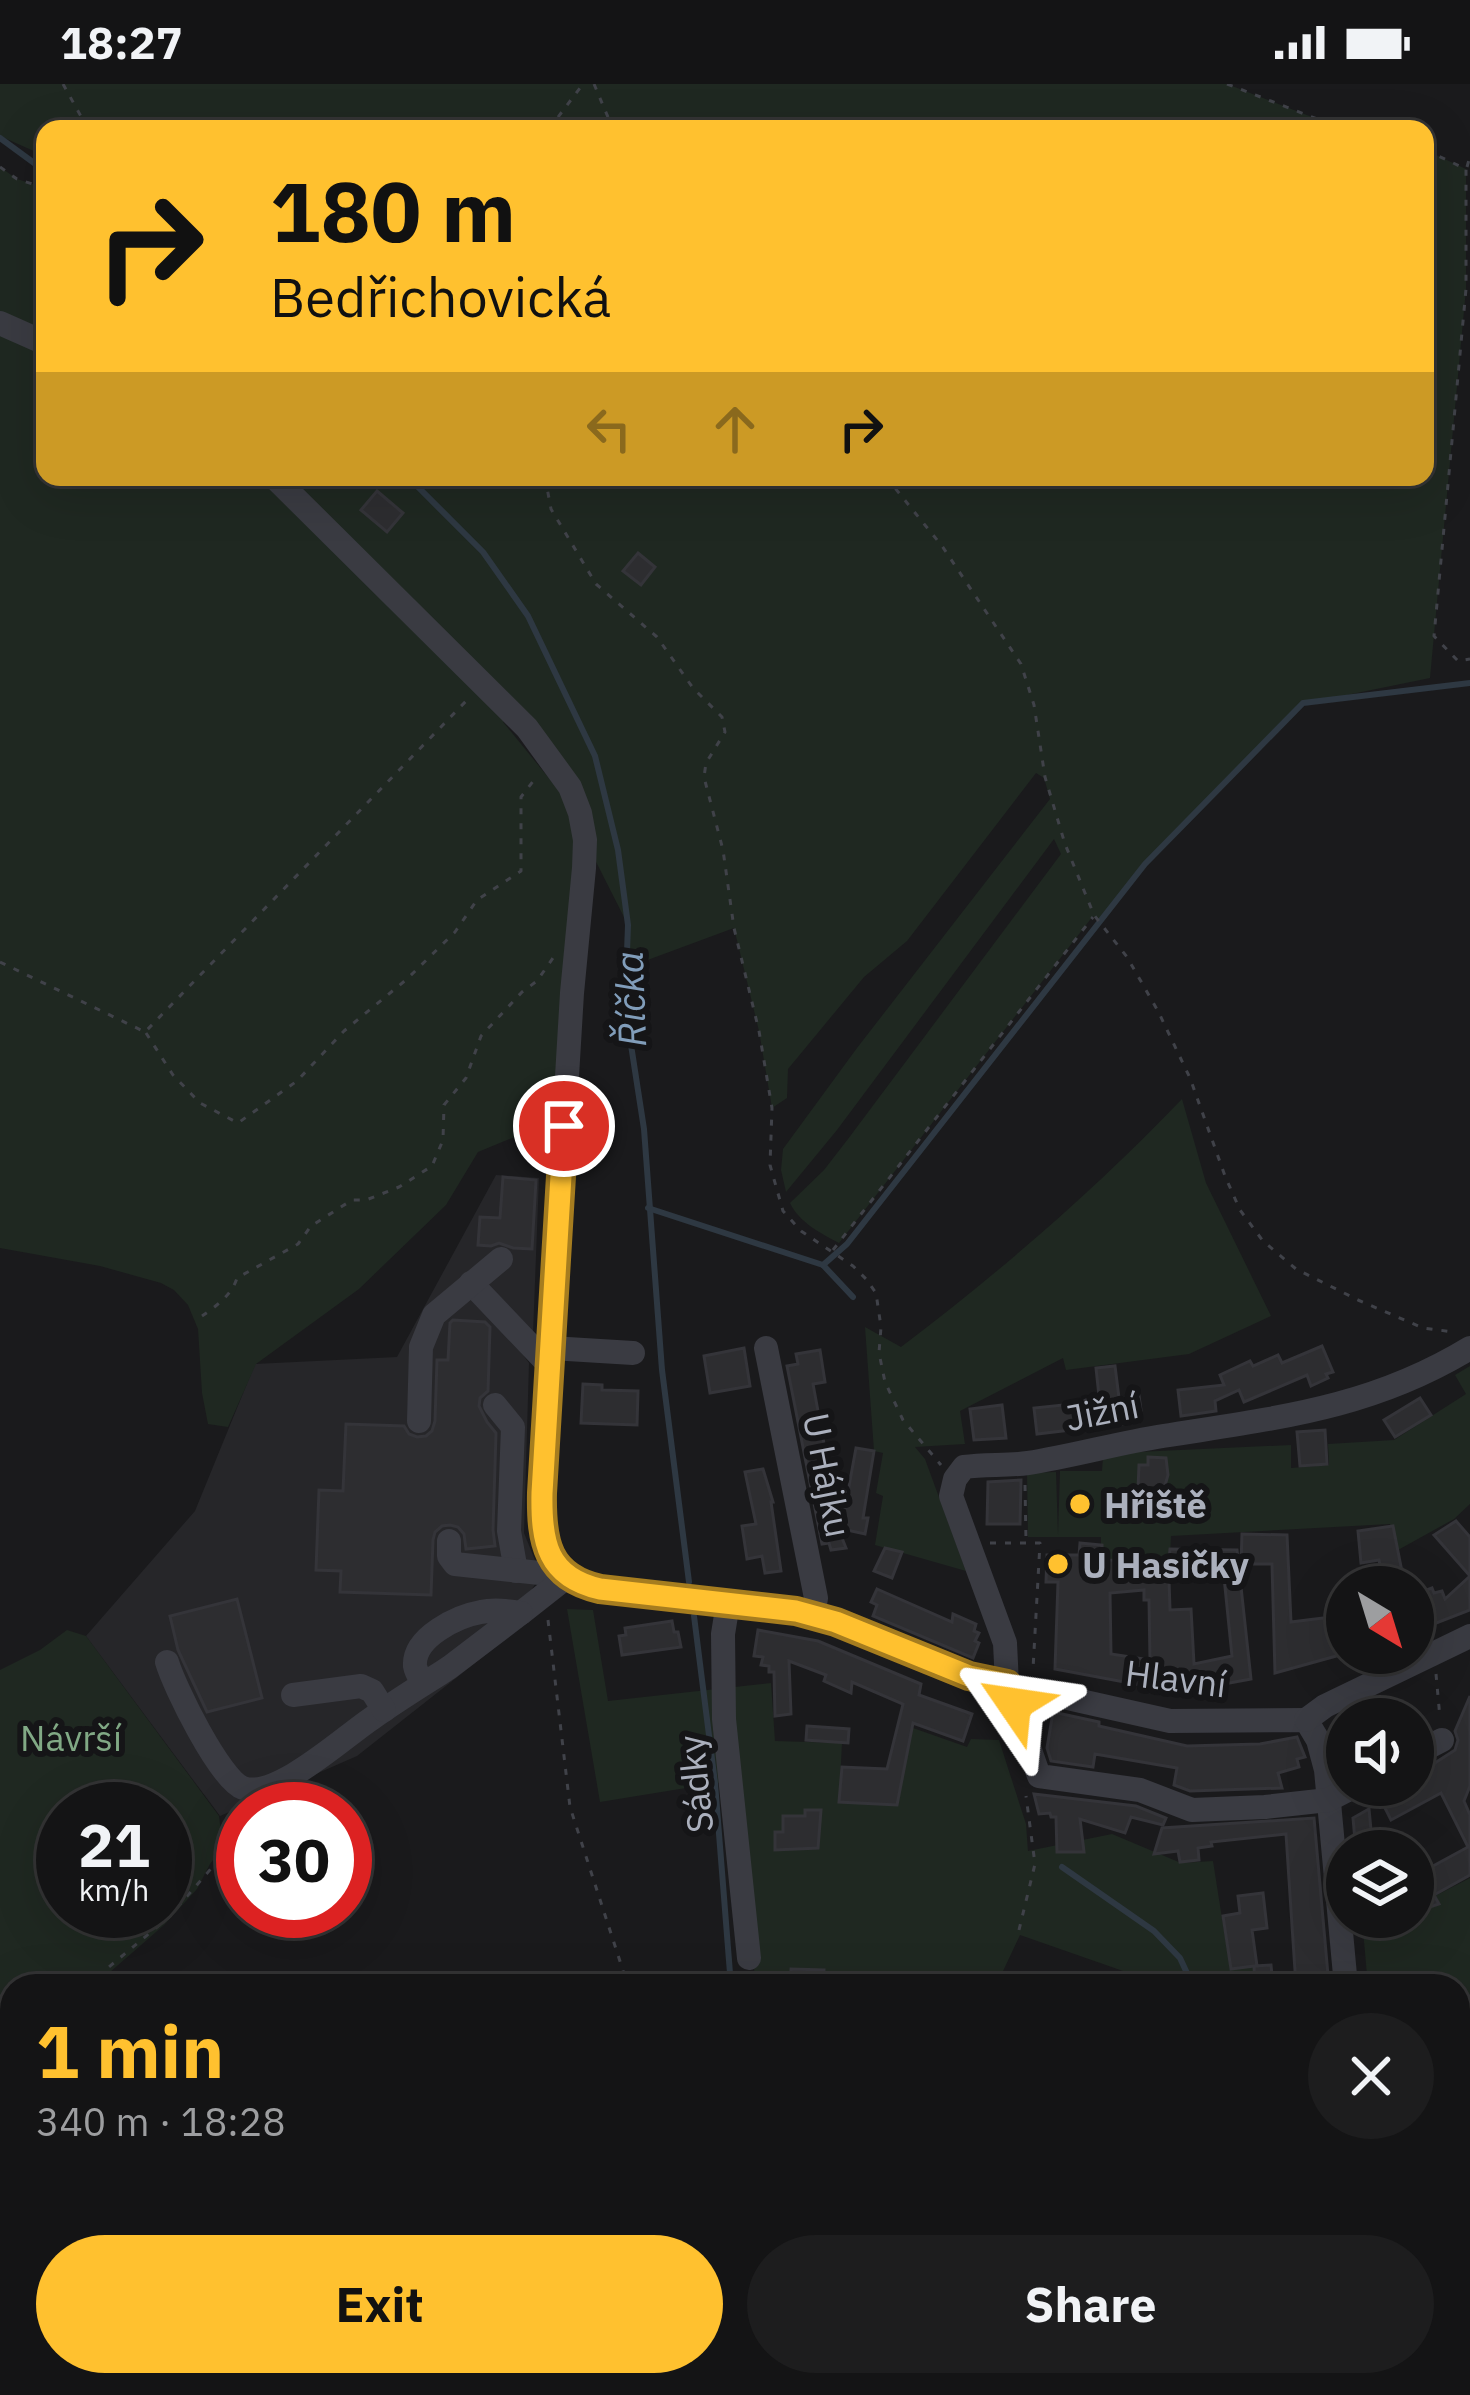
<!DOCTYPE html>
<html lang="en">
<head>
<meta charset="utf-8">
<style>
	:root { --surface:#141415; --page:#1d1d1e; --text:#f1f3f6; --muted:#9d9ea0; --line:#333334; --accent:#ffc12f }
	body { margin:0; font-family:"IBM Plex Sans",sans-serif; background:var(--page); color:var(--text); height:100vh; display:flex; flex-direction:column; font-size:45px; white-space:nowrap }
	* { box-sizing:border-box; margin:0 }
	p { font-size:39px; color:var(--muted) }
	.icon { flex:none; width:66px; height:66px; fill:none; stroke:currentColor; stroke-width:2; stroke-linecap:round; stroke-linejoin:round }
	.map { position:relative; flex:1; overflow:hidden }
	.sheet { position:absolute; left:0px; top:1890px; width:1470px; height:423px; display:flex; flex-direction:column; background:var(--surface); border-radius:36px 36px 0 0; box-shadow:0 12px 48px #0002,0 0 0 3px var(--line) }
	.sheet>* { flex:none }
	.top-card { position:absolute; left:36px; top:36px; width:1398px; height:366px; border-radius:24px; box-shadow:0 12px 48px #0002,0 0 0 3px var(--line); background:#ffc12f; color:#111; overflow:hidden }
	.needle { width:78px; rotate:142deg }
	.fabs { position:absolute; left:1326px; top:1482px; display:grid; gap:24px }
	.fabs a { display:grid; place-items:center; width:108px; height:108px; border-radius:50%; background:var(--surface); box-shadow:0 12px 48px #0002,0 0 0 3px var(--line); font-size:60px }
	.speed { position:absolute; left:36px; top:1698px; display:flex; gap:24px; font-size:60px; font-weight:700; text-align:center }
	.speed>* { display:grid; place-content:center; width:156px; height:156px; border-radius:50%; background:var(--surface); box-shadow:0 12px 48px #0002,0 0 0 3px var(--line); line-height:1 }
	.speed small { font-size:30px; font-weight:400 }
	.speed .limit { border:18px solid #d22; background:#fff; color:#111 }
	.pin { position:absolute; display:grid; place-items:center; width:102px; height:102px; color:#fff; margin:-51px; border:6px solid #fff; border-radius:50%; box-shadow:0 3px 12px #0007 }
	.me { position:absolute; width:132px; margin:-66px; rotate:302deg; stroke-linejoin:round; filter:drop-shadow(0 0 9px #0008) }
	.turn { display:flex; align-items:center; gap:42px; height:252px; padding:0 36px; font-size:54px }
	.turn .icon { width:156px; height:156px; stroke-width:2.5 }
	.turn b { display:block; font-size:84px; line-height:102px }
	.lanes { display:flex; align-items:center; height:114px; padding:0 36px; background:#0003; justify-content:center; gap:60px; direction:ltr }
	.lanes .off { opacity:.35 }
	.round { display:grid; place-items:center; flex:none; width:126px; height:126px; border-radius:63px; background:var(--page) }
	.overview { display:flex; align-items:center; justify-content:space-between; height:204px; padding:0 36px }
	h1 { font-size:72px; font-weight:700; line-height:90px; color:var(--accent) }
	.action { display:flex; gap:24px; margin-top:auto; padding:24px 36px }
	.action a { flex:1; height:138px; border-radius:72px; background:var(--accent); color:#111; font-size:48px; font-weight:700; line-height:138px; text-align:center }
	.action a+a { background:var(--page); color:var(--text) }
	.status { display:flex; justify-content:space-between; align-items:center; height:84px; padding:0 60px; background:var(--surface); direction:ltr }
	.status svg { height:33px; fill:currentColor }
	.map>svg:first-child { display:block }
</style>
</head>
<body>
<div class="status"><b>18:27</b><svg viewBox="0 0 49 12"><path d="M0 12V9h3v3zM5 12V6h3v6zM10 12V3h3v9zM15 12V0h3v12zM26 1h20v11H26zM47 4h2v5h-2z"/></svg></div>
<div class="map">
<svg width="1470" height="2311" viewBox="0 0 1470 2311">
	<rect width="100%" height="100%" fill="#1a1a1c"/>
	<polygon fill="#262629" points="496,1091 539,1094 533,1250 518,1264 529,1279 524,1449 537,1481 536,1499 525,1515 536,1531 357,1672 220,1732 86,1552 195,1427 255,1280 397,1273"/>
	<g fill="#1f2821" fill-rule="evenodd">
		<polygon points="0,0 1227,0 1343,45 45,45 45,72 0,52"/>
		<path d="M1425,70L1436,71L1466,85V205L1430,594L1303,620L1145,780L1099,839L1093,832L839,1159C820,1149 799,1138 790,1119L824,1086L848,1055L1061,770L1054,755L837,1046L786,1108L781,1086L783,1065L857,964L1050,715L1044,694L1036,689L907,857L864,893L788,985L787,1014L772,1024L759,947L734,844L626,884L628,841L585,756L580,729L512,630L503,638L561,709L572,735L577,768L556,1036L478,1068L446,1121L359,1205L256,1280L228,1343L208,1340L202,1309L198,1245L188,1221L174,1206L161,1199L100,1182L0,1164V83L17,95L45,104V393H1425Z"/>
		<path d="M1182,1015L1206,1099L1271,1232L1189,1270L1066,1286L1063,1274L960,1327L965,1360L915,1363L925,1375L966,1487L875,1461L883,1412L876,1409L883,1369L874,1367L865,1243L901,1263C1000,1188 1096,1105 1182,1015Z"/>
		<polygon points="1470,1282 1470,1420 1454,1435 1398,1466 1390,1440 1171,1452 1170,1474 1101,1476 1101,1453 1028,1453 1027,1389 1056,1388 1058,1451 1060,1387 1102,1387 1103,1374 1137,1368 1291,1361 1291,1384 1329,1381 1328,1360 1394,1356 1466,1310 1455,1291"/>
		<polygon points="567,1525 593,1526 608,1617 771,1599 775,1657 842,1659 839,1718 897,1721 913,1644 967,1663 971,1655 999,1656 1026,1740 1028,1767 1112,1750 1181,1779 1213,1777 1230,1885 1256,1882 1258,1902 1166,1902 1020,1851 996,1902 756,1902 745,1803 729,1697 600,1718"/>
		<path d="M67,1546L86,1552L219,1732L223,1763L210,1780L197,1805L164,1841L94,1902H12V1958L9,1960L12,1971V2301H96L99,2311H0V1586L40,1566ZM63,1725H165V1827H63Z"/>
		<polygon points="1470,1794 1470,1968 1458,1984 1458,1902 1368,1902 1363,1846 1401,1833 1413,1833 1413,1829 1436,1821 1433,1813"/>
	</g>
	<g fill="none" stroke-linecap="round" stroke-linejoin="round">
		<g stroke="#2e3842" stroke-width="6">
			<polyline points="0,54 45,87"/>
			<polyline points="408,393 483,468 528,532 595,672 618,766 628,841 625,922 644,1045 662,1286 689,1498"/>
			<polyline points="648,1124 823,1181 853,1213"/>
			<polyline points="823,1181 847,1160 1145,780 1303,619 1470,599"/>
			<polyline points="694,1532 715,1699 731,1902"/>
			<polyline points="1062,1783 1154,1847 1180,1874 1193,1902"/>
			<polyline points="1092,2301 1104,2311"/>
		</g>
	</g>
	<g fill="#2d2d30" stroke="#343439" stroke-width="3" fill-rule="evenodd">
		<polygon points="377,407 403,429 387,448 361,426"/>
		<polygon points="638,469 655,483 641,501 623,487"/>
		<polygon points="503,1093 536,1096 532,1165 513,1164 499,1159 491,1162 478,1161 480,1133 500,1134"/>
		<polygon points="453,1236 485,1238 490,1243 488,1307 480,1314 479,1322 487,1338 496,1349 493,1446 495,1462 466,1465 464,1450 458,1443 450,1441 442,1442 435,1448 433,1456 431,1511 340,1508 341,1487 316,1486 319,1406 343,1407 346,1340 404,1342 409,1350 417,1353 426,1352 432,1347 435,1337 437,1276 448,1276 450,1239"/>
		<polygon points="1322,1262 1333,1288 1326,1290 1328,1294 1311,1302 1307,1291 1244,1318 1239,1306 1215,1317 1216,1327 1181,1332 1178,1306 1224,1301 1220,1291 1250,1277 1253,1282 1278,1271 1282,1279"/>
		<polygon points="744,1264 750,1302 710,1309 704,1272"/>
		<polygon points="820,1266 825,1298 813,1300 827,1376 830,1375 843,1435 856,1364 874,1367 863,1434 868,1434 865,1450 838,1444 846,1464 831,1466 829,1459 822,1460 787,1282 798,1280 796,1270"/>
		<polygon points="1115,1282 1119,1314 1139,1312 1141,1326 1137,1326 1138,1338 1037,1350 1034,1324 1083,1319 1082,1315 1099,1312 1096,1284"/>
		<polygon points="583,1300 602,1301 602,1306 638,1307 637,1341 581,1339"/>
		<polygon points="1420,1314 1431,1331 1395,1353 1384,1336"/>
		<polygon points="1002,1321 1006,1354 974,1356 970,1325"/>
		<polygon points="1325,1346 1327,1380 1300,1382 1297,1348"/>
		<polygon points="1148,1373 1166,1374 1168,1391 1164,1405 1138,1405 1139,1381 1148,1381"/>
		<polygon points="763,1385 773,1418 771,1418 781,1487 765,1489 762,1472 747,1475 742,1442 756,1440 745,1388"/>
		<polygon points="1021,1396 1020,1440 987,1440 988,1398"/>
		<polygon points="1456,1437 1470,1453 1470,1526 1413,1548 1413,1511 1432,1504 1434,1509 1442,1507 1445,1515 1470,1492 1434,1451"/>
		<polygon points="1393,1442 1403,1493 1384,1503 1379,1476 1361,1479 1358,1447"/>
		<polygon points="1242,1450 1287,1451 1291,1538 1323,1534 1336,1536 1338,1547 1347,1544 1347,1569 1275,1589 1272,1480 1241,1480"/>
		<path d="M1080,1459L1102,1461V1476L1169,1477L1170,1465L1237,1466L1251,1595L1197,1605L1167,1606L1055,1585L1058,1498H1046L1047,1471H1079ZM1224,1493L1232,1572L1194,1580L1191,1525L1170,1526L1169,1496ZM1144,1506V1516H1149L1150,1576L1111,1570L1110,1509Z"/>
		<polygon points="885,1464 902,1468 892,1494 874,1487"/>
		<polygon points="877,1505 952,1538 953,1530 976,1540 974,1547 979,1549 975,1557 979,1559 973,1574 873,1532 877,1521 871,1518"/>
		<polygon points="237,1515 262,1614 207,1628 178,1566 170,1532"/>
		<polygon points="672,1537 674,1548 678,1548 681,1563 622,1571 619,1552 626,1551 625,1544"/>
		<polygon points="758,1546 818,1557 921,1600 919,1611 972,1630 963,1657 913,1639 897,1721 839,1718 842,1683 887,1685 903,1620 852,1598 851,1609 824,1597 826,1591 789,1577 791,1630 775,1632 774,1588 769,1588 769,1582 761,1581 763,1573 754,1572"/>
		<polygon points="1470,1612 1470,1702 1464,1717 1470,1731 1470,1791 1434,1811 1439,1820 1413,1829 1413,1793 1468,1763 1441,1709 1391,1736 1379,1712 1399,1701 1413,1701 1413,1693 1455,1666 1458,1656 1455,1647"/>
		<polygon points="1053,1628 1099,1638 1099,1642 1187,1662 1260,1660 1297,1653 1305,1673 1297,1675 1299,1683 1278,1689 1282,1704 1190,1707 1174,1701 1177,1684 1095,1670 1093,1683 1051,1677 1047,1664"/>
		<polygon points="807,1642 849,1645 848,1659 806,1656"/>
		<polygon points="1034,1710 1136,1722 1166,1734 1163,1741 1131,1733 1125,1749 1080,1735 1084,1768 1057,1768 1056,1733 1051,1733 1050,1729 1039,1730"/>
		<polygon points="1369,1725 1373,1767 1356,1767 1353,1734"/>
		<polygon points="805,1726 821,1726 818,1764 775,1766 775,1748 783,1748 783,1732 805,1732"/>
		<polygon points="1314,1734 1329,1902 1296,1902 1286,1750 1211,1758 1212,1762 1198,1764 1199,1776 1180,1778 1178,1767 1154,1770 1162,1744"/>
		<polygon points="1263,1809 1267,1844 1252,1846 1257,1882 1254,1882 1271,1881 1273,1902 1255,1902 1254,1882 1231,1885 1223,1832 1240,1829 1238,1812"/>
		<polygon points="791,1885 824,1886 823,1902 790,1902"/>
	</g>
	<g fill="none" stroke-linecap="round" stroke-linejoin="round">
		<g stroke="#404249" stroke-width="3" stroke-dasharray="6 9" stroke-linecap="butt">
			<polyline points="63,0 88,45"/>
			<polyline points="594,0 613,45"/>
			<polyline points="1227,0 1343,45"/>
			<polyline points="549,45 583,0"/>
			<polyline points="1425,70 1436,71 1466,85 1466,205 1434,552 1458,577 1470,575"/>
			<polyline points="0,83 17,95 45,104"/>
			<polyline points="1467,83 1470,72"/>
			<polyline points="545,393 551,425 596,500 657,553 693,604 722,633 725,648 706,679 704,693 723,766 734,844 759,947 772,1024 770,1081 783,1127 801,1147 853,1182 866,1195 876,1209 881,1243 879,1269 885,1298 903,1336 941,1381"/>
			<polyline points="886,393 942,462 1021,580 1034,621 1045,693 1065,760 1094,831 1127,873 1158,927 1190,994 1225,1092 1240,1126 1263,1157 1296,1185 1358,1216 1423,1244 1454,1248"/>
			<polyline points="0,878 145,948 469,614"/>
			<polyline points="146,949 173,991 200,1019 238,1039 297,997 344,947 407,895 455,848 477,816 521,787 521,713 534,696"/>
			<polyline points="833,1166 1093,833"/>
			<path d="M202,1232C215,1223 232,1211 237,1194L298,1160L311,1142L352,1116H366L399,1103L432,1082L443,1056L444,1021L466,994L481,952L522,908L537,897L553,874"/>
			<polyline points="1025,1401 1026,1457"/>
			<polyline points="990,1459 1040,1459 1033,1585"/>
			<polyline points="548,1536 570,1723 628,1902"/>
			<polyline points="1436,1590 1440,1634"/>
			<polyline points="1369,1635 1394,1625"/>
			<polyline points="1336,1649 1347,1644"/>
			<polyline points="1019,1846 1035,1780 1026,1712"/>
			<polyline points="86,1902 169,1833 241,1750 241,1733"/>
			<polyline points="0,1963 12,1955"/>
			<polyline points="729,2301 732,2311"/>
		</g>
		<g stroke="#3a3b42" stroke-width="24">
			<polyline points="0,239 45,259"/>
			<path d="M274,393L527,644L570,703L580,729L585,756L584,784L572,909L542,1409C542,1458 547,1493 600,1505L796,1527L836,1539L969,1592L1170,1637L1306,1636L1318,1656L1326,1686L1346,1902"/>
			<polyline points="471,1199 550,1282"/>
			<polyline points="551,1264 633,1269"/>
			<polyline points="766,1264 816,1514 813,1532"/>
			<polyline points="495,1321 513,1343 509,1447 516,1487"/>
			<polyline points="419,1337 421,1263 434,1231 501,1175"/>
			<polyline points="449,1457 449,1472 455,1480 568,1492"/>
			<polyline points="728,1519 723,1550 724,1635 749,1874"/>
			<polyline points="521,1529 568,1492"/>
			<path d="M167,1578C174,1602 220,1696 243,1704C276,1716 344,1653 371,1635C393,1619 417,1604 441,1589L450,1583L521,1529C508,1527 494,1525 481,1528C458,1532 413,1553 415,1582C416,1588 420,1594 423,1600"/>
			<polyline points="293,1611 361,1602 372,1607 384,1626"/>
			<polyline points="1306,1636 1325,1622 1470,1552"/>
			<polyline points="1413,1671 1442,1656"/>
			<path d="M1357,1701L1328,1716L1265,1723L1192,1726L1140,1706L1039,1692L1007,1600L1005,1559L951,1412L955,1395L964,1383C985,1380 1007,1382 1028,1379C1073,1372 1118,1359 1163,1352C1275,1334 1370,1325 1470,1264"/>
			<polyline points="1458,2002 1470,1986"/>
			<polyline points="1386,2301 1392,2311"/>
		</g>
	</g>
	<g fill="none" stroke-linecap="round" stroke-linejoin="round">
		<defs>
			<path id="route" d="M564,1042L542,1409C541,1458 547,1493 600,1505L796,1527L836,1538L969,1592L1007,1600L1014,1620"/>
		</defs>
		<use href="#route" stroke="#a67d1f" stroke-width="30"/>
		<use href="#route" stroke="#ffc12f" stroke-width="21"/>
	</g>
	<g fill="#ffc12f" stroke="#151517" stroke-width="4.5">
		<circle cx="1080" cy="1420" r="12"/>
		<circle cx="1058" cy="1480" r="12"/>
	</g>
	<g text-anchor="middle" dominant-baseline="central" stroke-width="12" stroke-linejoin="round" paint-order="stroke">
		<g font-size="36" fill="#abb0bd" stroke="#151517">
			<text transform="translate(1102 1327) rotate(-11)">Jižní</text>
			<text transform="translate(828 1391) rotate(79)">U Hájku</text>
			<text transform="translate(1176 1594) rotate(7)">Hlavní</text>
			<text transform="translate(695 1700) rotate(-96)">Sádky</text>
		</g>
		<g font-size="36" font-weight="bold" fill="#abb0bd" stroke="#151517" text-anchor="start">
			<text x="1104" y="1420">Hřiště</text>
			<text x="1082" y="1480">U Hasičky</text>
		</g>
		<g font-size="36" fill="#81a985" stroke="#151517">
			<text x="71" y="1653">Návrší</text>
		</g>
		<g font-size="39" font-style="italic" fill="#819dba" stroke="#151517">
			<text transform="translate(630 915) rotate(-92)">Říčka</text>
		</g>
	</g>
</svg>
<div class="fabs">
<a><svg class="needle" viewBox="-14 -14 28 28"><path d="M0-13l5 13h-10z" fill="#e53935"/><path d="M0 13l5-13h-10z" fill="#9d9ea0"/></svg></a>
<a><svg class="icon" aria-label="sound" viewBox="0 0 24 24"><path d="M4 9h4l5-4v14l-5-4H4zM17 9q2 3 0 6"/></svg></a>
<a><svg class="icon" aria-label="layers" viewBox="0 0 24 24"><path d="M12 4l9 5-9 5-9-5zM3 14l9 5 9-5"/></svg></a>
</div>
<div class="speed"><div>21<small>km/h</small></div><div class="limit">30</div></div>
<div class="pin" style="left:564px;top:1042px;background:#d93025"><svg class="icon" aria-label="arrive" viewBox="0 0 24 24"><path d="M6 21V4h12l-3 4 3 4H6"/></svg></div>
<svg class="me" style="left:1014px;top:1620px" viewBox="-20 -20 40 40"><path d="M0-17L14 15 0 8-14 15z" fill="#ffc12f" stroke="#fff" stroke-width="4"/></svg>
<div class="top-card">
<div class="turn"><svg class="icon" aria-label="right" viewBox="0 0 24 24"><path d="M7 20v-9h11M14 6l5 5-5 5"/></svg><div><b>180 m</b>Bedřichovická</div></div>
<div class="lanes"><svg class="icon off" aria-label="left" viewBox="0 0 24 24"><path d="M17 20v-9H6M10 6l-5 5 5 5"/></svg><svg class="icon off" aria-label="ahead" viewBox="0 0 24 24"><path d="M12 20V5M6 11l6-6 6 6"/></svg><svg class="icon" aria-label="right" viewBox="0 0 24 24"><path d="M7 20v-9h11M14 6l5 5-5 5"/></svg></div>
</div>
<section class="sheet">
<div class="overview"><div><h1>1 min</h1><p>340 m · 18:28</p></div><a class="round"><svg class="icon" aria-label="close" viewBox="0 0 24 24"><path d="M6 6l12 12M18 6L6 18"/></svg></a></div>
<div class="action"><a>Exit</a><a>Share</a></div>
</section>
</div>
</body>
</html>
